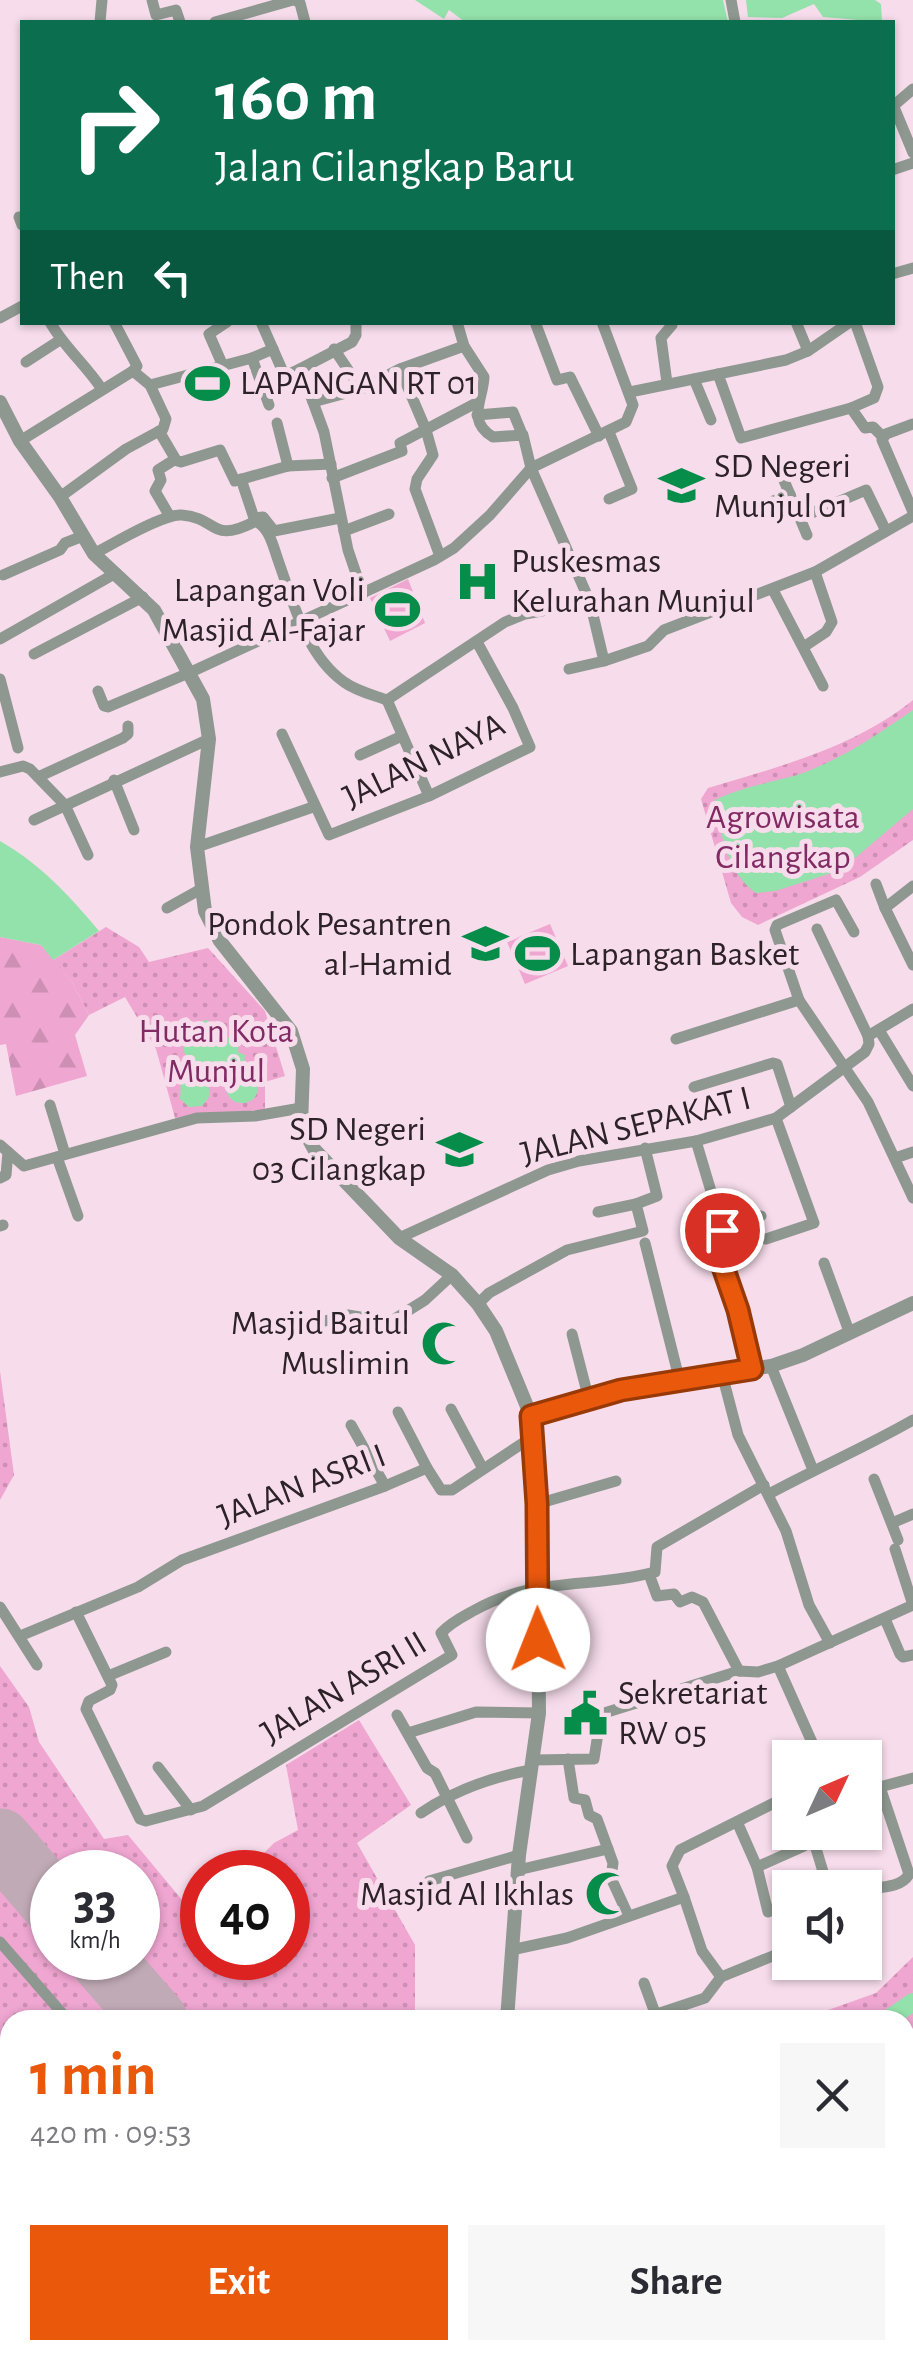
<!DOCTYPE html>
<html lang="en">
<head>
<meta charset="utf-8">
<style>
	:root { --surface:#fff; --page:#f7f7f7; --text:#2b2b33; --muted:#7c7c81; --accent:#ea580c }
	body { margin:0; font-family:"Alegreya Sans",sans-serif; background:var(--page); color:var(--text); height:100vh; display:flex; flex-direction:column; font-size:38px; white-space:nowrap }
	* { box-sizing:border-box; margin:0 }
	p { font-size:32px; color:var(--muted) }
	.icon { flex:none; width:55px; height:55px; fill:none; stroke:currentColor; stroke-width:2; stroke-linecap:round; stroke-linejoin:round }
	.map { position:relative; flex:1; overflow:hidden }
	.details { position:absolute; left:0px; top:2010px; width:915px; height:350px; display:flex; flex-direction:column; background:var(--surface); border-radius:30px 30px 0 0; box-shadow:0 2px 8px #0004 }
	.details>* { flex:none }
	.guide { position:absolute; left:20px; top:20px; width:875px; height:305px; border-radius:0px; box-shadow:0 2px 8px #0004; background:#0b6e4f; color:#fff; overflow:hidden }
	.needle { width:65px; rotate:46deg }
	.fabs { position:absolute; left:772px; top:1740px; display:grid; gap:20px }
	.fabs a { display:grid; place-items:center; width:110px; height:110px; border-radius:0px; background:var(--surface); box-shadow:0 2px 8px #0004; font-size:50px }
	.speed { position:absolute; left:30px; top:1850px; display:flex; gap:20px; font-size:50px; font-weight:700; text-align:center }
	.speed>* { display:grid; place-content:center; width:130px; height:130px; border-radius:50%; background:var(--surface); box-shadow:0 2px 8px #0004; line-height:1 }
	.speed small { font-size:25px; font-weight:400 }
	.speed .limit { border:15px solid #d22; background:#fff; color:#111 }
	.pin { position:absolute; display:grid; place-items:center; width:85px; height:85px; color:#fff; margin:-42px; border:5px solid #fff; border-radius:50%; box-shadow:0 2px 10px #0007 }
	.me { position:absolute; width:110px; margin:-55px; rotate:359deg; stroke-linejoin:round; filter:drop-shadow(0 0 8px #0008) }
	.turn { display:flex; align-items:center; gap:35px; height:210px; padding:0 30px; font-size:45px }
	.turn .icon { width:130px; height:130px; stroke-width:2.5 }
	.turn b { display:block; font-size:70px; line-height:85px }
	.then { display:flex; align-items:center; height:95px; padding:0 30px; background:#0003; gap:20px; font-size:38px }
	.round { display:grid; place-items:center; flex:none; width:105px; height:105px; border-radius:0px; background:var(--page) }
	.headline { display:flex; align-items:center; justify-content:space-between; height:170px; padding:0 30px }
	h1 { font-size:60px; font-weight:600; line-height:75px; color:var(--accent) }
	.button { display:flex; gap:20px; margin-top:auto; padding:20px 30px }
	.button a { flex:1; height:115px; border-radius:0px; background:var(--accent); color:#fff; font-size:40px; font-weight:600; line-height:115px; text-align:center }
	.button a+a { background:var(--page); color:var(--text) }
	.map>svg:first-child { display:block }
</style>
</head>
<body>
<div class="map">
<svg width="913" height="2360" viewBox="0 0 913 2360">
	<defs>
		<pattern id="green-dots" width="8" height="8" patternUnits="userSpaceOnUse" patternTransform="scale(2.5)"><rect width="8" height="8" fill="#efa6d1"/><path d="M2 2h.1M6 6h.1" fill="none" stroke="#cd8fb3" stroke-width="1.8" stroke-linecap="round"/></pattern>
		<pattern id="forest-firs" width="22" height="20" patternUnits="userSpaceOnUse" patternTransform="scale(2.5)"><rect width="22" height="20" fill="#efa6d1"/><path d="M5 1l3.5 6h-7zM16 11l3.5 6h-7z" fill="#cd8fb3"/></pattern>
	</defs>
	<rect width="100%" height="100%" fill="#f7dceb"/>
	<g fill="url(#green-dots)" fill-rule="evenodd">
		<path d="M913,700V840L860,877L758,925L742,917L731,903L701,799L708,788C779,767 855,747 913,700Z"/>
		<polygon points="106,927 139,947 149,962 208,948 265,1011 285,1076 265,1082 265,1110 200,1114 177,1125 156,1049 125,997 89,1015 72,982 53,960"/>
		<polygon points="0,1371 14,1475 0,1500"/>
		<path d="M0,1666L29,1707L39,1742L104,1839L128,1835L202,1924V1958H288V1872H256V1861L274,1843L298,1830L286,1765L359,1720L411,1805L357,1843L415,1945V2020H10V2302L0,2309ZM52,1872H138V1958H52Z"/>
		<polygon points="913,1957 913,2038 905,2026 905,2020 800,2020 876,1993"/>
		<polygon points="905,2102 913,2124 913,2197 905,2199"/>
	</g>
	<polygon fill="url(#forest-firs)" points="0,937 41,945 72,982 89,1015 75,1035 87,1076 16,1096 6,1044 0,1045"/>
	<g fill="#efa6d1">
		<polygon points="408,579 425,623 390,641 370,598"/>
		<polygon points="550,924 568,966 525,984 507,942"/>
	</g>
	<g fill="#94e2ab">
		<polygon points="415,0 723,0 728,22 465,22 449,10 444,19"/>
		<polygon points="746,0 875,0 881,4 882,22 823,17 814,4 782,18 748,17"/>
		<path d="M913,710V809L841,870L775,891L756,893C727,873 721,833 715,800C741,787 769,783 797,775C839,761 877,735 913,710Z"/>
		<path d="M0,841C40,864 70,896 99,931L53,960L41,945L0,937Z"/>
		<path d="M208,1020L216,1038L225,1036L239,1042L238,1052L245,1055L244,1067C285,1102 220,1121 226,1079L217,1076L208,1083L210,1096L202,1106L189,1107L180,1099L181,1082L195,1075C199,1064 189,1062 184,1052C181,1034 189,1022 208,1020Z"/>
	</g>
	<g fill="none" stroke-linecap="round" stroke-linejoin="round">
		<polyline stroke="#94e2ab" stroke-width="18" points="887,2020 913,2002"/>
		<g stroke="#c0aab6" stroke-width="65">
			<polyline points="0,1841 52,1902"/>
			<polyline points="101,1958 155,2020"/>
		</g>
		<g stroke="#8e9890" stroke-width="11">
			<polyline points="152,0 156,15 176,10 180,22"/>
			<polyline points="295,0 300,3 305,22"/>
			<polyline points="731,0 735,22"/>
			<polyline points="100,22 102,0"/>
			<polyline points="215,22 293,0"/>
			<polyline points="892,107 913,89"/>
			<polyline points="894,107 913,153"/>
			<polyline points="892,170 913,163"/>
			<polyline points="19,217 22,225"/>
			<polyline points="892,274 913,268"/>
			<polyline points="0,318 22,306"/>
			<path d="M50,322C64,347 86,365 101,388"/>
			<polyline points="114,322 137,366 133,371"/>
			<polyline points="261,322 283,372 287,375 300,369"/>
			<path d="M457,322L464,346L484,377C483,400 466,421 493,437L523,435L531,468L590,602L604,661L648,646L664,630L815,572L913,516"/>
			<polyline points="535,322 557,380 570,377 599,436"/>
			<polyline points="796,322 808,351"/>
			<polyline points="855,322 878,387 874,398 851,408 865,428 873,427 882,436"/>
			<polyline points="334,349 361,389"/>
			<polyline points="252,358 269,405"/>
			<polyline points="26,362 60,340"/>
			<polyline points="223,366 209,334 227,322"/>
			<polyline points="400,369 426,430 433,455 417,479 415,489 440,556"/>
			<polyline points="718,374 741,438 851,408"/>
			<polyline points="694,379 711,420"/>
			<polyline points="667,383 661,338 672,325"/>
			<polyline points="150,385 252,358 273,349"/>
			<polyline points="630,392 786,360 808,351 850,322"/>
			<polyline points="313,402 300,369 352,342 356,335 356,322"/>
			<polyline points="477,415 513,412 522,434"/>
			<polyline points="277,423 288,466"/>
			<polyline points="913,424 886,434 882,440 913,512"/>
			<polyline points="159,431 176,460"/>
			<polyline points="20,441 133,371 150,385 166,419 163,429 126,449 60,497"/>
			<polyline points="780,471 807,535"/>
			<polyline points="332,478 402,451 400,443 476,403"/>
			<polyline points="241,479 254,518 263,517 274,531 340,518"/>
			<polyline points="609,499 632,489 609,432"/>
			<polyline points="747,512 790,494"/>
			<polyline points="169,515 155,491 161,480 158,470 174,460 181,462 220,450 235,481 288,466 331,464"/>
			<polyline points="800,518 866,490 886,531"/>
			<polyline points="344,531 389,514"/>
			<path d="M94,554C112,544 164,513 182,515C219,518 210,545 256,521C270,529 273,546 278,560C293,602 306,655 344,682C356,691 373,695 387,700"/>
			<polyline points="3,575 60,550 65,543 83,536"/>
			<polyline points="773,590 823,686"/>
			<polyline points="363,594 348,550 324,432 313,402 361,389 400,369 464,346"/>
			<polyline points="0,639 116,573"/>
			<polyline points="805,646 826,632 832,622 815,572"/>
			<polyline points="34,654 143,597"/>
			<polyline points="569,669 604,661"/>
			<polyline points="0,679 18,748"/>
			<polyline points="98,691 104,706 108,707 191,672 434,560 454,548 490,515 531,468 626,422 633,405 602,322"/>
			<polyline points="387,700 505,622 525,614 590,602"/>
			<polyline points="387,700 429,796"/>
			<polyline points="282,734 329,835 429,796 530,747 513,708 477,642"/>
			<polyline points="360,755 402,736"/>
			<polyline points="0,772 23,766 30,769 65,805 88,855"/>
			<polyline points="38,777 123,738 128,734 128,726"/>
			<polyline points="114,780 134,830"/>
			<polyline points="34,820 209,739"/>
			<polyline points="197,847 313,807"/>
			<polyline points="876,884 885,908 913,886"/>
			<polyline points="167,908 201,889"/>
			<polyline points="885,908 913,965"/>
			<polyline points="817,929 868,1036"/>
			<polyline points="799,1000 775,930 777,925 836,900 854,932"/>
			<polyline points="879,1030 913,1086"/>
			<polyline points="676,1039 799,1000 868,1102 913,1198"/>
			<polyline points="694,1087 773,1063 777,1064 791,1107"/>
			<polyline points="50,1105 65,1154"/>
			<polyline points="696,1141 722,1228 720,1258 739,1310 751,1369"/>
			<polyline points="0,1145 24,1166 197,1118 255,1116 301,1108"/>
			<polyline points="57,1157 78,1216"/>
			<polyline points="898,1157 913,1152"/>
			<polyline points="0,1178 6,1175 8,1152"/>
			<polyline points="598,1212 636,1204"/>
			<polyline points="0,1226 3,1225"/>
			<polyline points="722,1230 761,1216"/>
			<polyline points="399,1238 548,1170 579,1161 696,1141 776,1118 865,1052 869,1044 868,1036 913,1009"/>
			<polyline points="766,1239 814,1223 776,1118"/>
			<polyline points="645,1243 680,1382"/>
			<polyline points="824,1263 850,1334"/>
			<polyline points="478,1304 489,1293 567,1250 643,1231 636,1204 657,1196 645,1148"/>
			<polyline points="317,1323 348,1315 390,1322 425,1300 452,1275"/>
			<polyline points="572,1334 589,1400"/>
			<polyline points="771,1366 813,1470"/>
			<polyline points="722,1374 738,1435 786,1531 809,1605 830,1643"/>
			<polyline points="451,1409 483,1469"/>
			<polyline points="398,1412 427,1468"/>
			<polyline points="351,1425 385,1486"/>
			<polyline points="874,1479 898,1540"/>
			<path d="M769,1494C817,1468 866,1447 913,1420"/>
			<polyline points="537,1504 616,1481"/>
			<polyline points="892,1523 913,1514"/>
			<polyline points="895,1549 913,1605"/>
			<polyline points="649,1574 657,1596 674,1594 680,1602 692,1597 703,1602 739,1671"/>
			<polyline points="0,1607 37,1665"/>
			<path d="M76,1612L112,1685L110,1690L89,1701L86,1709L140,1819L146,1821L203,1806L452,1655L441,1633C450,1623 462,1617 473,1611C534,1576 591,1589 655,1572L657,1547L764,1485"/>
			<polyline points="885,1619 900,1654 903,1657 913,1655"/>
			<polyline points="20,1636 138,1587 182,1560 385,1486 427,1468 441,1490 452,1490 532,1437"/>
			<polyline points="778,1666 819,1758"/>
			<polyline points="108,1676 166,1652"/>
			<polyline points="397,1715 427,1768 435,1773 467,1838"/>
			<polyline points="408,1733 476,1712 539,1713"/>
			<polyline points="568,1759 574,1798 585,1800 589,1815 597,1819 613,1863 611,1878 628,1915"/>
			<polyline points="533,1760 594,1759 601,1714 739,1671 758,1672 778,1666 913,1605"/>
			<polyline points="158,1767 191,1810"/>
			<polyline points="865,1791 913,1778"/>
			<path d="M421,1813C455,1790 491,1777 531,1770"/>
			<polyline points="738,1824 757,1867 768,1912 790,1903"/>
			<polyline points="811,1832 828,1888"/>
			<polyline points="757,1867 804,1846"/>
			<polyline points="518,1870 608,1849"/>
			<polyline points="429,1881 519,1855"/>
			<polyline points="845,1888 870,1882"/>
			<path d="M865,1889C880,1887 902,1888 909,1874L880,1787"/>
			<polyline points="684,1897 702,1951 721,1977 790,1949"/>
			<polyline points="0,1942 68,2020"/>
			<polyline points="511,1950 567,1938 684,1897 672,1866 680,1850 790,1795"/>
			<polyline points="644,1983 655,2013"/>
			<polyline points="639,2020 705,1998 721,1977"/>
			<polyline points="905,2207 913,2228"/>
			<polyline points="905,2275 913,2272"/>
			<polyline points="905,2343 913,2339"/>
			<polyline points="326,2350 329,2360"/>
			<polyline points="425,2350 427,2360"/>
			<polyline points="786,2350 791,2360"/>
			<polyline points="276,2360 285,2350"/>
			<polyline points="569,2360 591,2350"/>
			<polyline points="867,2360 890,2350"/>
		</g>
		<g stroke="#8e9890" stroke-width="14">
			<polyline points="0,402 20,441 60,497 94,554 154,610 203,699 209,739 197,847 205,911 220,941 291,1031 303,1069 301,1125 314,1149 399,1238 452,1275 478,1304 496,1331 531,1416 537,1504 539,1713 519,1855 507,2020"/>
			<polyline points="531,1416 621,1390 771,1366 803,1355 913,1303"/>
			<polyline points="464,2350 469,2360"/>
		</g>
	</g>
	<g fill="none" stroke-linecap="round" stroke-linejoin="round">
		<defs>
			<polyline id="route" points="538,1640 537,1504 531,1416 621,1390 752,1369 738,1310 722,1264 719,1250 722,1230"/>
		</defs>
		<use href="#route" stroke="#983908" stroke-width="25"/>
		<use href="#route" stroke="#ea580c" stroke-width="18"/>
	</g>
	<defs>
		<symbol id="stadium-bare" viewBox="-9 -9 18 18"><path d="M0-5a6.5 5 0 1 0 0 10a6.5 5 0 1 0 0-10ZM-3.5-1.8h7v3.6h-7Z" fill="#068d4a" stroke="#f7dceb" stroke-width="2.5" paint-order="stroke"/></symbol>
		<symbol id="school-bare" viewBox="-9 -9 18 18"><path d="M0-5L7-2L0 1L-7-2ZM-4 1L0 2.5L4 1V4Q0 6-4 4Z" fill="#068d4a" stroke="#f7dceb" stroke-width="2.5" paint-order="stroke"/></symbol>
		<symbol id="hospital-bare" viewBox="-9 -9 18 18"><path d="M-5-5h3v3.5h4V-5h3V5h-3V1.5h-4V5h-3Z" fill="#068d4a" stroke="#f7dceb" stroke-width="2.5" paint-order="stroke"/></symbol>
		<symbol id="mosque-bare" viewBox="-9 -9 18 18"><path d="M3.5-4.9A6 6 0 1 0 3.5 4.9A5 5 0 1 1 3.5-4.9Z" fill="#068d4a" stroke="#f7dceb" stroke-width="2.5" paint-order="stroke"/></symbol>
		<symbol id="civic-bare" viewBox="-9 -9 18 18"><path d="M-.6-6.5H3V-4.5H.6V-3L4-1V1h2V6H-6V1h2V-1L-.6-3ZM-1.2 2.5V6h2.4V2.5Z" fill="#068d4a" stroke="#f7dceb" stroke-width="2.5" paint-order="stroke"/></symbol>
	</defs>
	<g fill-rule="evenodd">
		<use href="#stadium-bare" x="176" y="352" width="63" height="63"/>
		<use href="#school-bare" x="650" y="454" width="63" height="63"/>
		<use href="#hospital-bare" x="446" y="550" width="63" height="63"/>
		<use href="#stadium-bare" x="366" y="578" width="63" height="63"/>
		<use href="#school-bare" x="454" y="912" width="63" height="63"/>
		<use href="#stadium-bare" x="506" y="922" width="63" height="63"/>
		<use href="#school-bare" x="428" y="1118" width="63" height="63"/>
		<use href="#mosque-bare" x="412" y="1312" width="63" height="63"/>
		<use href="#civic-bare" x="554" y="1682" width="63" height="63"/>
		<use href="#mosque-bare" x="576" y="1862" width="63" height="63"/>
	</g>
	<g text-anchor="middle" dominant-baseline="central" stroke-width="10" stroke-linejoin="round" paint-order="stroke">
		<g font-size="35" fill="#2c2228" stroke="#f7dceb" text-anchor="start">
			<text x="240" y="383">LAPANGAN RT 01</text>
			<text x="714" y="466">SD Negeri<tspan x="714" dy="40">Munjul 01</tspan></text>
			<text x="511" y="561">Puskesmas<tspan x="511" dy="40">Kelurahan Munjul</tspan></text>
			<text x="365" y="590" text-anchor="end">Lapangan Voli<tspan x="365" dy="40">Masjid Al-Fajar</tspan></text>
			<text x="452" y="924" text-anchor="end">Pondok Pesantren<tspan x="452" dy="40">al-Hamid</tspan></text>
			<text x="570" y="954">Lapangan Basket</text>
			<text x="426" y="1129" text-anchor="end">SD Negeri<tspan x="426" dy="40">03 Cilangkap</tspan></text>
			<text x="410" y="1323" text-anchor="end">Masjid Baitul<tspan x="410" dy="40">Muslimin</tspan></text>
			<text x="618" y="1693">Sekretariat<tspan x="618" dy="40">RW 05</tspan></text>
			<text x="574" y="1894" text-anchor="end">Masjid Al Ikhlas</text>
		</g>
		<g font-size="35" fill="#2c2228" stroke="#f7dceb">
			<text transform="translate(424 761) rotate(-26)">JALAN NAYA</text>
			<text transform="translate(636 1126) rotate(-14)">JALAN SEPAKAT I</text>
			<text transform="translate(302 1486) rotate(-21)">JALAN ASRI I</text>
			<text transform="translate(344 1688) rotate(-31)">JALAN ASRI II</text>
		</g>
		<g font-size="35" fill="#822a64" stroke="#f7dceb">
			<text x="783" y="817">Agrowisata<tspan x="783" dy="40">Cilangkap</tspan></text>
			<text x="216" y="1031">Hutan Kota<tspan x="216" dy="40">Munjul</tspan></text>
		</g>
	</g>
</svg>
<div class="fabs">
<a><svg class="needle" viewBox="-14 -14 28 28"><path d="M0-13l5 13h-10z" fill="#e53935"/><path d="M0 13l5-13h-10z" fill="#7c7c81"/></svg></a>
<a><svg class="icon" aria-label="sound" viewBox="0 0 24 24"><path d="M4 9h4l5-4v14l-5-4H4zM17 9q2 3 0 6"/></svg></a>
</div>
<div class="speed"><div>33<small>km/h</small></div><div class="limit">40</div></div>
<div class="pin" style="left:722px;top:1230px;background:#d93025"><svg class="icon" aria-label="arrive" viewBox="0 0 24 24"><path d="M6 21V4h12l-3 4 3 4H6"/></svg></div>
<svg class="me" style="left:538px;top:1640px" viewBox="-20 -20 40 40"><circle r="19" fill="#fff"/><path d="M0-13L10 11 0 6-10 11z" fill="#ea580c"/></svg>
<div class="guide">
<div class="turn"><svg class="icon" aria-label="right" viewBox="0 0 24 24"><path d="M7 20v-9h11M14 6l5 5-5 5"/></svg><div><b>160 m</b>Jalan Cilangkap Baru</div></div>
<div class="then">Then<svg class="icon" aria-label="left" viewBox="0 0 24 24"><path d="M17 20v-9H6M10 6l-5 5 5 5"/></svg></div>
</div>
<section class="details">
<div class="headline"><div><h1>1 min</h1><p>420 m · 09:53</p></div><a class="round"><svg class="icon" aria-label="close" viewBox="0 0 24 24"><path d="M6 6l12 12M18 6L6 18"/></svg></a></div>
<div class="button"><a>Exit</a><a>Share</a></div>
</section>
</div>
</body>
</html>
